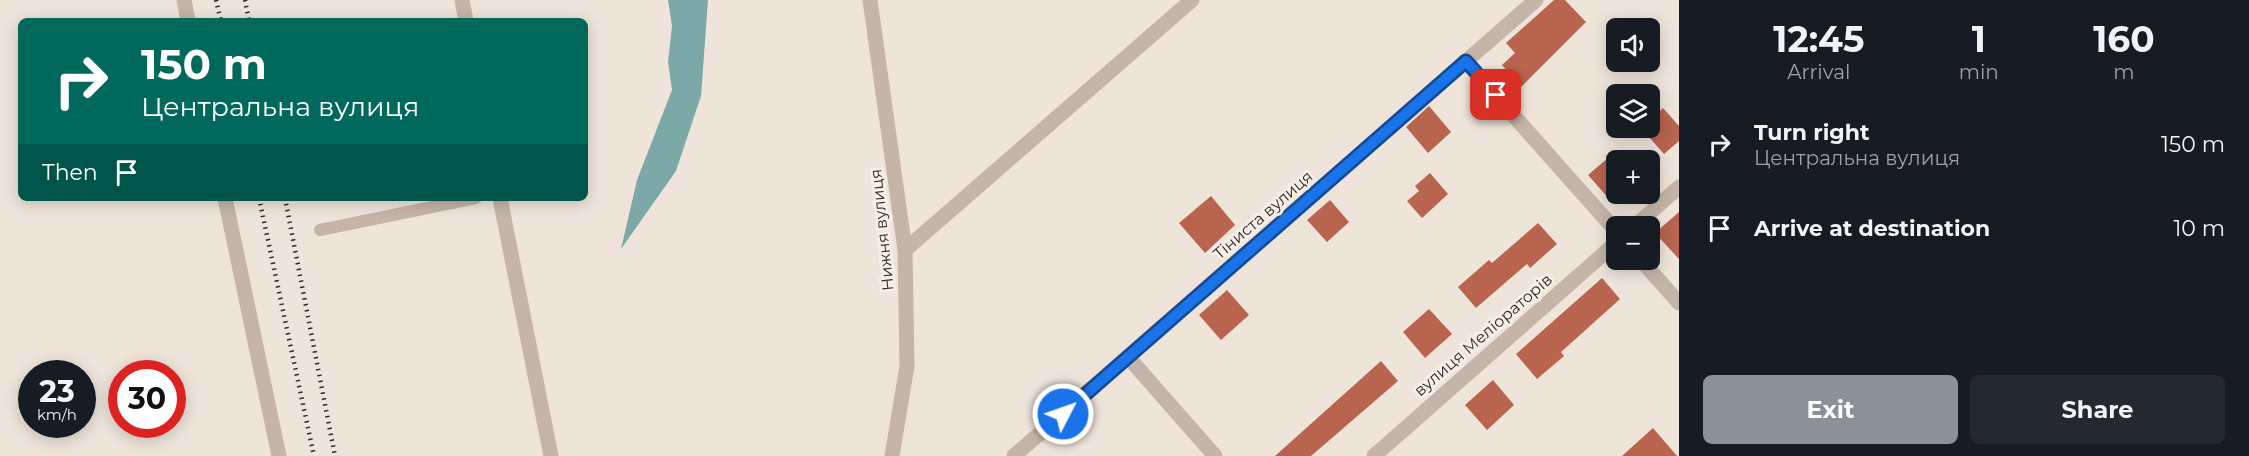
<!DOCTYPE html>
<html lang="en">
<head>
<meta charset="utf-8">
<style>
	:root { --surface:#171b24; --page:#242831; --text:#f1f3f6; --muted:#9ea1a6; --accent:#8c9099 }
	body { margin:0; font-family:Montserrat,sans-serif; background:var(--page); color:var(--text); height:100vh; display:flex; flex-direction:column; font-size:22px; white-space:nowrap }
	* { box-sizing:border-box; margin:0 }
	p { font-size:20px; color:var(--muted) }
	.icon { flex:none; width:33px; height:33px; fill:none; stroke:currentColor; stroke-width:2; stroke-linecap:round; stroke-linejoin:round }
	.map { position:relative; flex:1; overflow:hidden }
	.sheet { display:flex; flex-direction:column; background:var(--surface); width:570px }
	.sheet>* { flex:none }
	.banner { position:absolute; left:18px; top:18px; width:570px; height:183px; border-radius:9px; box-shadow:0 3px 15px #0003; background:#00695c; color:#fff; overflow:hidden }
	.fabs { position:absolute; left:1606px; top:18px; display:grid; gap:12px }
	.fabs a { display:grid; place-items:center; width:54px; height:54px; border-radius:9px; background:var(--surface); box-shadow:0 3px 15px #0003; font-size:30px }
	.speed { position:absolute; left:18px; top:360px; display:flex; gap:12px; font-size:30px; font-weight:700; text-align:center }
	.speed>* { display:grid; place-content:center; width:78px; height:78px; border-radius:50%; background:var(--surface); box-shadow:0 3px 15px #0003; line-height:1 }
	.speed small { font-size:15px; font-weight:400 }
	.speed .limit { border:9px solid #d22; background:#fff; color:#111 }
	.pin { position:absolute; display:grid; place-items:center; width:51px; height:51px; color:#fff; margin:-26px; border-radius:12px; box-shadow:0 3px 9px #0006 }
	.me { position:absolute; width:66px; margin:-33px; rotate:49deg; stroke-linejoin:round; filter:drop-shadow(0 0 4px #0008) }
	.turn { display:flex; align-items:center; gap:21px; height:126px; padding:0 24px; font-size:27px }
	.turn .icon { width:78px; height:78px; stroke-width:2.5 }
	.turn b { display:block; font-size:42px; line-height:51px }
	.then { display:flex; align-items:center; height:57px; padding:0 24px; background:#0003; gap:12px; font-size:22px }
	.eta { display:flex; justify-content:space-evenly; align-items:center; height:102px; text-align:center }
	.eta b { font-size:36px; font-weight:700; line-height:42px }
	.button { display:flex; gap:12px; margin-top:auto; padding:12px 24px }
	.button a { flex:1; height:69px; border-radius:9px; background:var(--accent); color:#fff; font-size:24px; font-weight:700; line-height:69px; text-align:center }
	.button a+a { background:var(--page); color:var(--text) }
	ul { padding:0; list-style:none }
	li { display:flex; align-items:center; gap:18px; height:84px; padding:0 24px }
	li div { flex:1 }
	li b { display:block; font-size:22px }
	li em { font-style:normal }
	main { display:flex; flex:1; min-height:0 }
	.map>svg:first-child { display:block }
</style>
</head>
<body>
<main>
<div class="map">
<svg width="1679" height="456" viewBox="0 0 1679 456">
	<rect width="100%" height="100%" fill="#eee4da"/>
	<polygon fill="#7da8a8" points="668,0 708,0 701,96 676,171 621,249 637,180 672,90 668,62 672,26"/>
	<g fill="#b8644e">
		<polygon points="1554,0 1565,0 1586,22 1521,87 1502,65 1515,53 1506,43"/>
		<polygon points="1429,106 1451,132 1428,153 1406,127"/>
		<polygon points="1663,108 1679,126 1679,141 1664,154 1641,128 1650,128 1650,119"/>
		<polygon points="1615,152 1623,160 1617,160 1618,194 1610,200 1588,175"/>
		<polygon points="1430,173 1448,194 1422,218 1407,201 1419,191 1415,186"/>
		<polygon points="1211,196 1235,225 1205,253 1179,223"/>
		<polygon points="1330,200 1349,222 1327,242 1307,220"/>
		<polygon points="1679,212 1679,259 1655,233"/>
		<polygon points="1538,223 1557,244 1530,268 1527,264 1476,308 1458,287 1489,260 1492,263"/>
		<polygon points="1602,278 1620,299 1561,352 1564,356 1537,379 1516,354"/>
		<polygon points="1227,290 1249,315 1221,340 1199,315"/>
		<polygon points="1429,309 1452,334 1425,358 1403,332"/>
		<polygon points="1381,361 1398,381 1311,456 1275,456"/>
		<polygon points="1493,380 1514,405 1487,430 1465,405"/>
		<polygon points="1653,428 1677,456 1622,456"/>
	</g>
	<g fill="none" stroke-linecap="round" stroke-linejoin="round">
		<polyline stroke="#c5b4a8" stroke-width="12" points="320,230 476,198"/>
		<g stroke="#c5b4a8" stroke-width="15">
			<polyline points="184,0 188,21"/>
			<polyline points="462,0 466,21"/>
			<polyline points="870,0 905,250 907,366 892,456"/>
			<polyline points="1465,61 1617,232"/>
			<polyline points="225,198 279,456"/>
			<polyline points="500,198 551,456"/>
			<polyline points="1635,226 1679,187"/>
			<polyline points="905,250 1192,0"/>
			<polyline points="1641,260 1679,303"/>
			<polyline points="1128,357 1215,456"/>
			<polyline points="1014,456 1536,0"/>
			<polyline points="1374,456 1617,242"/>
		</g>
		<g stroke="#322a27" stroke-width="4.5" stroke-dasharray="1.5 4.5" stroke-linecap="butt">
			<polyline points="216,0 221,21"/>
			<polyline points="245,0 249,21"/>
			<polyline points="259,198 314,456"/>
			<polyline points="285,198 335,456"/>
		</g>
	</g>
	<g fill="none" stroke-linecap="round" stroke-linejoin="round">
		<defs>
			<polyline id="route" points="1063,414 1466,61 1496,95"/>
		</defs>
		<use href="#route" stroke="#114b97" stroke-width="15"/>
		<use href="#route" stroke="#1a73e8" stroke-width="10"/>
	</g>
	<g text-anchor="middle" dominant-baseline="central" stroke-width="6" stroke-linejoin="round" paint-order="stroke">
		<g font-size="16" fill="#322a27" stroke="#f7eee6">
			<text transform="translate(1263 215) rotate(-41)">Тіниста вулиця</text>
			<text transform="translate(882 230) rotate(-96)">Нижня вулиця</text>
			<text transform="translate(1483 335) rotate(-41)">вулиця Меліораторів</text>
		</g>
	</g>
</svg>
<div class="fabs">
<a><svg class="icon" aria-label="sound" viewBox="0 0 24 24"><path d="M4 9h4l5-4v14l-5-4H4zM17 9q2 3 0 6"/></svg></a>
<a><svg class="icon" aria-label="layers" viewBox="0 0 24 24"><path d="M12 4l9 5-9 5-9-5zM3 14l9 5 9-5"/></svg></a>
<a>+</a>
<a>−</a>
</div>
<div class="speed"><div>23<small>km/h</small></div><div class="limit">30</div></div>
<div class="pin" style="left:1496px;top:95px;background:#d93025"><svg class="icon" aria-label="arrive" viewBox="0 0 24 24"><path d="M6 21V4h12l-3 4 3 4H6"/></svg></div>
<svg class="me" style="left:1063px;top:414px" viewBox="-20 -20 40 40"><circle r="17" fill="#1a73e8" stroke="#fff" stroke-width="3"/><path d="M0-11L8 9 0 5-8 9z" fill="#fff"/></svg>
<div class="banner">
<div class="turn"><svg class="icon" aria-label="right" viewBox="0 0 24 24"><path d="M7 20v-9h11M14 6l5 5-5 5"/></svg><div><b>150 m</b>Центральна вулиця</div></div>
<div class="then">Then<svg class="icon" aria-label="arrive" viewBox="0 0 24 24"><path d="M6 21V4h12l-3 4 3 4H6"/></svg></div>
</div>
</div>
<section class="sheet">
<div class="eta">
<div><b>12:45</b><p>Arrival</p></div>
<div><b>1</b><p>min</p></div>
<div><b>160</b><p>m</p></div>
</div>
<ul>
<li><svg class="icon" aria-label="right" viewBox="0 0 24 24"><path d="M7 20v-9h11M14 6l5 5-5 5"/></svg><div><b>Turn right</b><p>Центральна вулиця</p></div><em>150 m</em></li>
<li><svg class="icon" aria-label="arrive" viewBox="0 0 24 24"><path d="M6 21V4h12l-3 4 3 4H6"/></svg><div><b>Arrive at destination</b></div><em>10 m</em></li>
</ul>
<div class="button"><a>Exit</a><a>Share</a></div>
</section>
</main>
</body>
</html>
